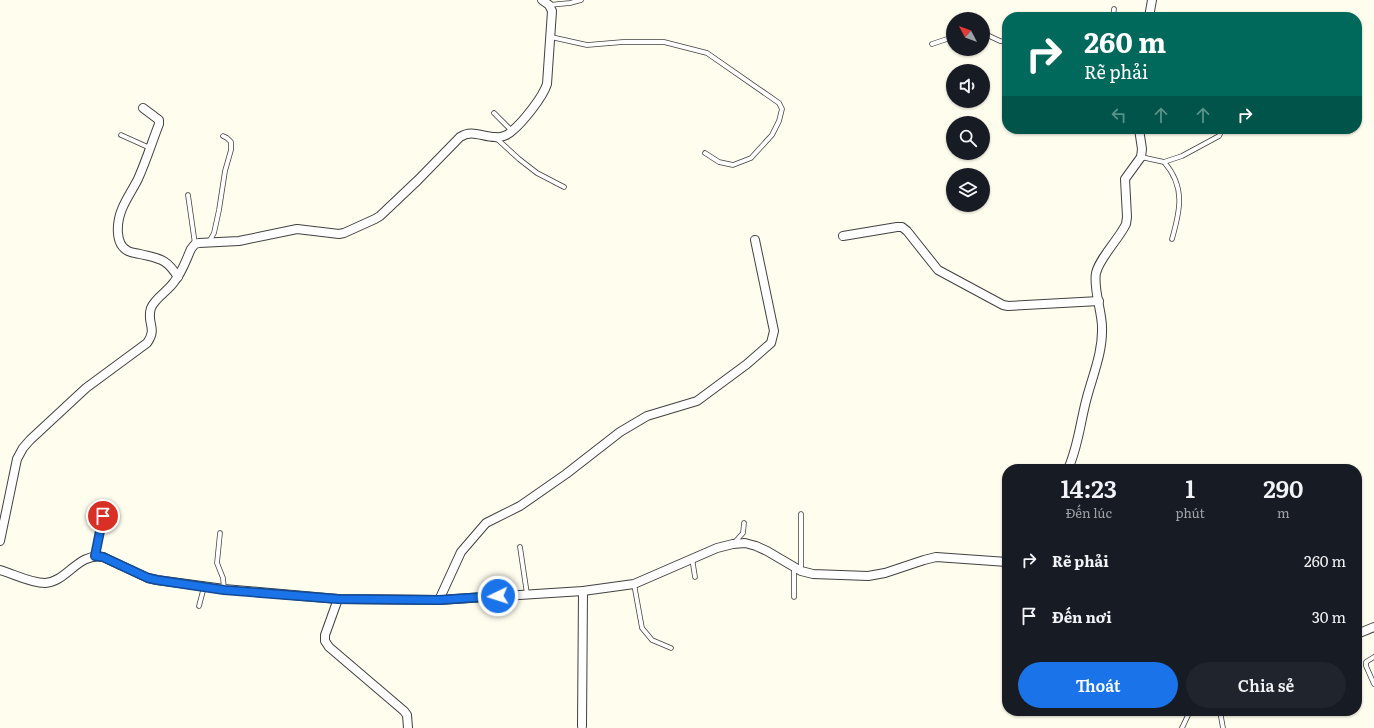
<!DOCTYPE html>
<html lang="vi">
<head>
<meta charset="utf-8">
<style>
	:root { --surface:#171b24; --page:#20242c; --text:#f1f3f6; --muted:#9ea1a6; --accent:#1a73e8 }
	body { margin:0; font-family:Literata,serif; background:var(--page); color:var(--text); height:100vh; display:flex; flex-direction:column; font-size:15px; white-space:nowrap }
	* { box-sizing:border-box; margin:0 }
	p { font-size:13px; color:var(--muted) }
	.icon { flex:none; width:22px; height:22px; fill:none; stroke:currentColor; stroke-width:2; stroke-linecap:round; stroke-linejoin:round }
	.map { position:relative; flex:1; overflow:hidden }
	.side { position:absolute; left:1002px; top:464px; width:360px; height:252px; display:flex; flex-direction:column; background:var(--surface); border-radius:16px; box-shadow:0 1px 3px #0004 }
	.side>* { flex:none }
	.hud { position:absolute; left:1002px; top:12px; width:360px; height:122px; border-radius:16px; box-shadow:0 1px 3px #0004; background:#00695c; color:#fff; overflow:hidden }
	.needle { width:26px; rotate:311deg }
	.tools { position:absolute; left:946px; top:12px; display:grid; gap:8px }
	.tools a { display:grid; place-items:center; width:44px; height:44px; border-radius:50%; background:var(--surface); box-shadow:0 1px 3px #0004; font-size:20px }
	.pin { position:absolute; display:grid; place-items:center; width:34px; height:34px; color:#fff; margin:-17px; border:2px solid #fff; border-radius:50%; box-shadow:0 1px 4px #0007 }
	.me { position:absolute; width:44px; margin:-22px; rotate:266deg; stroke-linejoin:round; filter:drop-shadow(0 0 3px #0008) }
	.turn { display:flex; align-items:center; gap:14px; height:84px; padding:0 16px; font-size:18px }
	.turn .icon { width:52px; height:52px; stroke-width:2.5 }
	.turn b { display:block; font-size:28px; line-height:34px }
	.lanes { display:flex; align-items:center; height:38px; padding:0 16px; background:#0003; justify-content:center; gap:20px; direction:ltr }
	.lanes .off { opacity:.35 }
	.eta { display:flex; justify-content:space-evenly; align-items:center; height:68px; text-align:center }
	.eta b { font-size:24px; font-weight:600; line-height:28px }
	.cta { display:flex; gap:8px; margin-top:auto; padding:8px 16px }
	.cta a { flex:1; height:46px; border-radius:24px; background:var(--accent); color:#fff; font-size:16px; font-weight:600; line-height:46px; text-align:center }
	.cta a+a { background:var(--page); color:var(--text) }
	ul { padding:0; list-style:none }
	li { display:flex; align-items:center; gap:12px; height:56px; padding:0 16px }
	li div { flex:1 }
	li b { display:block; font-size:15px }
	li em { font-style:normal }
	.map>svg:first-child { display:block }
</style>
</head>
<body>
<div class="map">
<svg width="1374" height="728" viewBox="0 0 1374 728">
	<rect width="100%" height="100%" fill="#fffdee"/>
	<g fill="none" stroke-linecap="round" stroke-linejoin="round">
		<defs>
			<g id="lane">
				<polyline points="549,5 570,3 581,0"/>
				<polyline points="1113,17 1114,9"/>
				<polyline points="983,33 1000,41 1007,42"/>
				<polyline points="551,37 587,45 623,42 664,42 707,53 779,103 782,109 779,121 772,135 751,158 733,165 719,162 705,153"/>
				<polyline points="932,44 953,37"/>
				<polyline points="494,113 512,131"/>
				<polyline points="121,135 150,148"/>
				<polyline points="496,138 519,159 537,173 564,187"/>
				<polyline points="1141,157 1164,162 1182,156 1219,136 1221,132 1220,129"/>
				<path d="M1164,162C1186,187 1180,211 1172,239"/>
				<polyline points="188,195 195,244"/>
				<polyline points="209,242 214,233 219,210 225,171 231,150 231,142 227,138 223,136"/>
				<polyline points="801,514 801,571"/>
				<polyline points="220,533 217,563 223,578 224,589"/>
				<polyline points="735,542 743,533 744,523"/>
				<polyline points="520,547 527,594"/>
				<polyline points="95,556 105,503"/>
				<polyline points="692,558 695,577"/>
				<polyline points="794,568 794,597"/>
				<polyline points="634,584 642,628 652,640 671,648"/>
				<polyline points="199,606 204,587"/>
				<polyline points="1374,657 1366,662 1366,666 1374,684"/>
				<polyline points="1220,711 1223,728"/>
				<polyline points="1182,728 1190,711"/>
			</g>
			<g id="street">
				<polyline points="1149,17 1152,0"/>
				<path d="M143,108L159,120V124C152,142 146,161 138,179C133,189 126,199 122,209C117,221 114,244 128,251C132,253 136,253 140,254C160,259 166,258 178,277"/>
				<polyline points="843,236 897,227 902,227 907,231 938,270 1003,305 1008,306 1099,301"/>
				<path d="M1068,469C1078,447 1080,424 1086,401C1092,377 1103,353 1102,327C1102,312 1093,288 1096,273C1100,257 1119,239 1126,224L1127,217L1125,179L1141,157L1142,149L1139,129"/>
				<path d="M0,541L17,459L23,448L30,440L86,388L147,343C158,328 146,323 151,308C155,298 168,291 174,282C182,273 186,260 191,249L195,244L199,243L239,241L297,229L339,234L344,233L375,219L380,216L418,180L460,137C472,129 482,137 495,137C501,138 508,135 512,131C523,122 543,97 547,84L552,11L549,5L542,0"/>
				<path d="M0,570C14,574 30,583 45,583C67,582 78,552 103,557L148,578L157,580L224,589L338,599L439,600L583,591L634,584L717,548L733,544L745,543L756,546L767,551L801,571L813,574L868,576L885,573L924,560L936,557L1007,562"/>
				<polyline points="338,599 325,635 325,641 329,647 404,711 407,715 408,728"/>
				<polyline points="439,600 461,552 486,523 520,506 566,474 620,432 647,416 697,401 747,364 771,343 774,331 755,240"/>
				<polyline points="1357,634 1374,627"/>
				<polyline points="582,726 583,591"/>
			</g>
		</defs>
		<use href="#lane" stroke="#414141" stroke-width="5.5"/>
		<use href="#street" stroke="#414141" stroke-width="10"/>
		<use href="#lane" stroke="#fff" stroke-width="4"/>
		<use href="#street" stroke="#fff" stroke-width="8"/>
	</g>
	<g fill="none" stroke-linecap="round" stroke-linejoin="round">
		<defs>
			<polyline id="route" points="103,516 95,556 103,557 148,578 157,580 224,590 338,599 439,600 498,596"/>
		</defs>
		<use href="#route" stroke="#114b97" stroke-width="10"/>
		<use href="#route" stroke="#1a73e8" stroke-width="7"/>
	</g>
</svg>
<div class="tools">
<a><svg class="needle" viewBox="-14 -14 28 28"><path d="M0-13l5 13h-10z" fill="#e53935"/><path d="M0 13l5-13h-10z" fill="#9ea1a6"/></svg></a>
<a><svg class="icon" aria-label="sound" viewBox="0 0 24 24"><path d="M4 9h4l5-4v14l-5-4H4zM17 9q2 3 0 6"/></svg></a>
<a><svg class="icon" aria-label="search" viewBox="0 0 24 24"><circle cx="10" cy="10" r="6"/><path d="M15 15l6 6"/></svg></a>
<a><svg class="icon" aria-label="layers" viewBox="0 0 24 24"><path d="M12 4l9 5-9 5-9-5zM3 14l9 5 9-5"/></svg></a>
</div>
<div class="pin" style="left:103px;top:516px;background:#d93025"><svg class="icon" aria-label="arrive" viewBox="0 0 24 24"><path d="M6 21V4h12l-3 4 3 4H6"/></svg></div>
<svg class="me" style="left:498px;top:596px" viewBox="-20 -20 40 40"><circle r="17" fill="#1a73e8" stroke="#fff" stroke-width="3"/><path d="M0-11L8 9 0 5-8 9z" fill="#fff"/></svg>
<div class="hud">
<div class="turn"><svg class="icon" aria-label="right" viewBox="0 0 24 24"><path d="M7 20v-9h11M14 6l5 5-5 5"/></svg><div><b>260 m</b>Rẽ phải</div></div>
<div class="lanes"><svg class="icon off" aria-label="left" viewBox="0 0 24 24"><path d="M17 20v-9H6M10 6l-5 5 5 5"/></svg><svg class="icon off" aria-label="ahead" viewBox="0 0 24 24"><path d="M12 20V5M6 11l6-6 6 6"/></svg><svg class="icon off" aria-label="ahead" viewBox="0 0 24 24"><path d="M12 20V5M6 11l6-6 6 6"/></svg><svg class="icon" aria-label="right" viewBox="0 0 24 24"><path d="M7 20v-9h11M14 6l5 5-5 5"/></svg></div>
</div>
<section class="side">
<div class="eta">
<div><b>14:23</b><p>Đến lúc</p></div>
<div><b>1</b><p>phút</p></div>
<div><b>290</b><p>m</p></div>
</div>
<ul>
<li><svg class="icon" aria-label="right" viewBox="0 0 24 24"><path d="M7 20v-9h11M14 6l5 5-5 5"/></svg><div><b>Rẽ phải</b></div><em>260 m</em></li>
<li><svg class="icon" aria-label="arrive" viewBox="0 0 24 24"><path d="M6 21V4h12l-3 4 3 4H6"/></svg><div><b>Đến nơi</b></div><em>30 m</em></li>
</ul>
<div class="cta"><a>Thoát</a><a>Chia sẻ</a></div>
</section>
</div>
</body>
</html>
